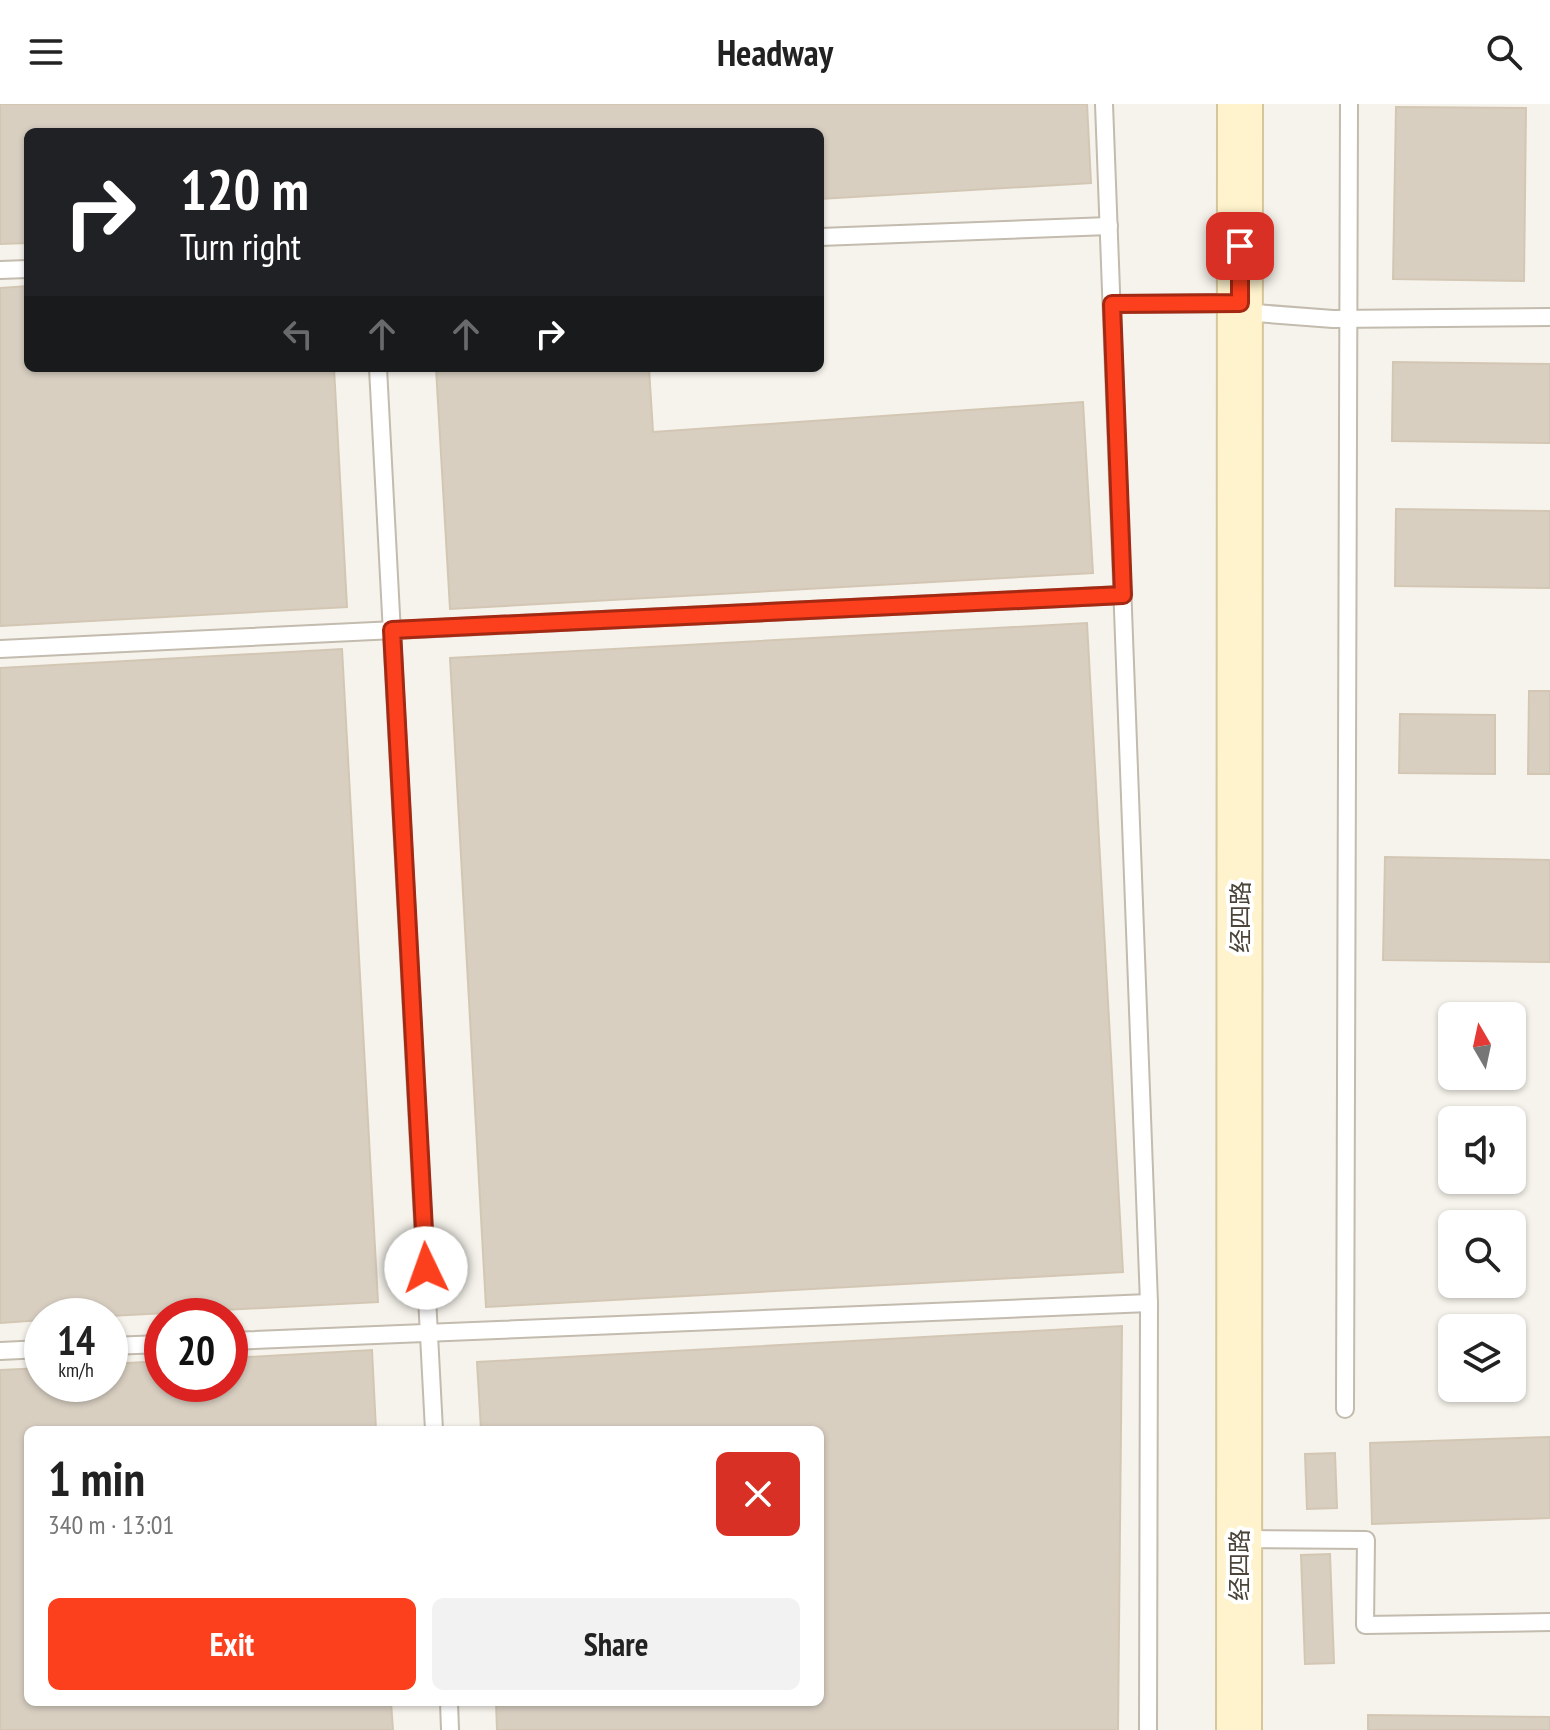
<!DOCTYPE html>
<html lang="en">
<head>
<meta charset="utf-8">
<style>
	:root { --surface:#fff; --page:#f2f2f2; --text:#222; --muted:#767676; --accent:#fc3f1d }
	body { margin:0; font-family:"PT Sans Narrow","Noto Sans SC",sans-serif; background:var(--page); color:var(--text); height:100vh; display:flex; flex-direction:column; font-size:30px; white-space:nowrap }
	* { box-sizing:border-box; margin:0 }
	p { font-size:26px; color:var(--muted) }
	.icon { flex:none; width:44px; height:44px; fill:none; stroke:currentColor; stroke-width:2; stroke-linecap:round; stroke-linejoin:round }
	.map { position:relative; flex:1; overflow:hidden }
	.drawer { position:absolute; left:24px; top:1322px; width:800px; height:280px; display:flex; flex-direction:column; background:var(--surface); border-radius:12px; box-shadow:0 2px 6px #0004 }
	.drawer>* { flex:none }
	.hud { position:absolute; left:24px; top:24px; width:800px; height:244px; border-radius:12px; box-shadow:0 2px 6px #0004; background:#202124; color:#fff; overflow:hidden }
	.needle { width:52px; rotate:351deg }
	.controls { position:absolute; left:1438px; top:898px; display:grid; gap:16px }
	.controls a { display:grid; place-items:center; width:88px; height:88px; border-radius:12px; background:var(--surface); box-shadow:0 2px 6px #0004; font-size:40px }
	.speed { position:absolute; left:24px; top:1194px; display:flex; gap:16px; font-size:40px; font-weight:700; text-align:center }
	.speed>* { display:grid; place-content:center; width:104px; height:104px; border-radius:50%; background:var(--surface); box-shadow:0 2px 6px #0004; line-height:1 }
	.speed small { font-size:20px; font-weight:400 }
	.speed .limit { border:12px solid #d22; background:#fff; color:#111 }
	.pin { position:absolute; display:grid; place-items:center; width:68px; height:68px; color:#fff; margin:-34px; border-radius:16px; box-shadow:0 4px 12px #0006 }
	.me { position:absolute; width:88px; margin:-44px; rotate:357deg; stroke-linejoin:round; filter:drop-shadow(0 0 6px #0008) }
	.turn { display:flex; align-items:center; gap:28px; height:168px; padding:0 24px; font-size:36px }
	.turn .icon { width:104px; height:104px; stroke-width:2.5 }
	.turn b { display:block; font-size:56px; line-height:68px }
	.lanes { display:flex; align-items:center; height:76px; padding:0 24px; background:#0003; justify-content:center; gap:40px; direction:ltr }
	.lanes .off { opacity:.35 }
	.round { display:grid; place-items:center; flex:none; width:84px; height:84px; border-radius:12px; background:var(--page) }
	.summary { display:flex; align-items:center; justify-content:space-between; height:136px; padding:0 24px }
	h1 { font-size:48px; font-weight:600; line-height:60px }
	.cta { display:flex; gap:16px; margin-top:auto; padding:16px 24px }
	.cta a { flex:1; height:92px; border-radius:12px; background:var(--accent); color:#fff; font-size:32px; font-weight:600; line-height:92px; text-align:center }
	.cta a+a { background:var(--page); color:var(--text) }
	header { display:flex; justify-content:space-between; align-items:center; height:104px; padding:0 24px; background:var(--surface); font-size:36px; font-weight:600 }
	.map>svg:first-child { display:block }
</style>
</head>
<body>
<header><svg class="icon" aria-label="menu" viewBox="0 0 24 24"><path d="M4 6h16M4 12h16M4 18h16"/></svg>Headway<svg class="icon" aria-label="search" viewBox="0 0 24 24"><circle cx="10" cy="10" r="6"/><path d="M15 15l6 6"/></svg></header>
<div class="map">
<svg width="1550" height="1626" viewBox="0 0 1550 1626">
	<rect width="100%" height="100%" fill="#f6f3ec"/>
	<g fill="#d8cfc1" stroke="#d3c7b4" stroke-width="2">
		<polygon points="0,0 1087,0 1091,79 820,95 820,28 28,28 28,139 0,140"/>
		<polygon points="1396,3 1526,4 1524,177 1393,175"/>
		<polygon points="28,182 28,264 334,264 347,503 0,522 0,184"/>
		<polygon points="1393,258 1550,260 1550,339 1392,337"/>
		<polygon points="436,264 649,264 653,328 1083,298 1093,469 450,505"/>
		<polygon points="1396,405 1550,407 1550,484 1395,482"/>
		<polygon points="1087,519 1123,1168 486,1203 450,554"/>
		<polygon points="342,545 378,1198 110,1212 42,1212 42,1216 0,1219 0,564"/>
		<polygon points="1529,587 1550,587 1550,670 1528,670"/>
		<polygon points="1400,610 1495,611 1495,670 1399,669"/>
		<polygon points="1385,753 1550,756 1550,858 1383,856"/>
		<polygon points="1122,1222 1118,1626 497,1626 496,1598 820,1598 820,1326 481,1326 477,1258"/>
		<polygon points="372,1246 376,1326 28,1326 28,1598 391,1598 393,1626 0,1626 0,1266 42,1264 42,1280 110,1280 110,1260 162,1257 162,1280 230,1280 230,1254"/>
		<polygon points="1550,1333 1550,1414 1372,1420 1370,1339"/>
		<polygon points="1335,1349 1337,1404 1307,1405 1305,1350"/>
		<polygon points="1330,1450 1334,1559 1305,1560 1301,1451"/>
		<polygon points="1368,1611 1550,1613 1550,1626 1368,1626"/>
	</g>
	<g fill="none" stroke-linecap="round" stroke-linejoin="round">
		<defs>
			<g id="lane">
				<polyline points="1104,0 1149,1199 1148,1626"/>
				<polyline points="820,133 1109,122"/>
				<polyline points="0,166 28,165"/>
				<polyline points="1112,200 1238,199"/>
				<polyline points="1242,208 1333,215 1550,213"/>
				<polyline points="378,264 434,1326"/>
				<polyline points="0,545 1123,491"/>
				<polyline points="230,1237 1149,1199"/>
				<polyline points="110,1242 162,1240"/>
				<polyline points="0,1247 42,1245"/>
				<polyline points="1345,1305 1349,0"/>
				<polyline points="1241,1435 1366,1436 1365,1521 1550,1518"/>
				<polyline points="449,1598 450,1626"/>
			</g>
			<polyline id="secondary" points="1239,1626 1240,0"/>
		</defs>
		<use href="#lane" stroke="#c2bbae" stroke-width="20"/>
		<use href="#secondary" stroke="#d6c79b" stroke-width="48"/>
		<use href="#lane" stroke="#fff" stroke-width="16"/>
		<use href="#secondary" stroke="#fff3cd" stroke-width="44"/>
	</g>
	<g fill="none" stroke-linecap="round" stroke-linejoin="round">
		<defs>
			<polyline id="route" points="426,1164 392,526 1123,491 1112,200 1240,199 1240,142"/>
		</defs>
		<use href="#route" stroke="#a42913" stroke-width="20"/>
		<use href="#route" stroke="#fc3f1d" stroke-width="14"/>
	</g>
	<g text-anchor="middle" dominant-baseline="central" stroke-width="8" stroke-linejoin="round" paint-order="stroke">
		<g font-size="24" fill="#4b4439" stroke="#fff">
			<text transform="translate(1240 813) rotate(-90)">经四路</text>
			<text transform="translate(1239 1461) rotate(-90)">经四路</text>
		</g>
	</g>
</svg>
<div class="controls">
<a><svg class="needle" viewBox="-14 -14 28 28"><path d="M0-13l5 13h-10z" fill="#e53935"/><path d="M0 13l5-13h-10z" fill="#767676"/></svg></a>
<a><svg class="icon" aria-label="sound" viewBox="0 0 24 24"><path d="M4 9h4l5-4v14l-5-4H4zM17 9q2 3 0 6"/></svg></a>
<a><svg class="icon" aria-label="search" viewBox="0 0 24 24"><circle cx="10" cy="10" r="6"/><path d="M15 15l6 6"/></svg></a>
<a><svg class="icon" aria-label="layers" viewBox="0 0 24 24"><path d="M12 4l9 5-9 5-9-5zM3 14l9 5 9-5"/></svg></a>
</div>
<div class="speed"><div>14<small>km/h</small></div><div class="limit">20</div></div>
<div class="pin" style="left:1240px;top:142px;background:#d93025"><svg class="icon" aria-label="arrive" viewBox="0 0 24 24"><path d="M6 21V4h12l-3 4 3 4H6"/></svg></div>
<svg class="me" style="left:426px;top:1164px" viewBox="-20 -20 40 40"><circle r="19" fill="#fff"/><path d="M0-13L10 11 0 6-10 11z" fill="#fc3f1d"/></svg>
<div class="hud">
<div class="turn"><svg class="icon" aria-label="right" viewBox="0 0 24 24"><path d="M7 20v-9h11M14 6l5 5-5 5"/></svg><div><b>120 m</b>Turn right</div></div>
<div class="lanes"><svg class="icon off" aria-label="left" viewBox="0 0 24 24"><path d="M17 20v-9H6M10 6l-5 5 5 5"/></svg><svg class="icon off" aria-label="ahead" viewBox="0 0 24 24"><path d="M12 20V5M6 11l6-6 6 6"/></svg><svg class="icon off" aria-label="ahead" viewBox="0 0 24 24"><path d="M12 20V5M6 11l6-6 6 6"/></svg><svg class="icon" aria-label="right" viewBox="0 0 24 24"><path d="M7 20v-9h11M14 6l5 5-5 5"/></svg></div>
</div>
<section class="drawer">
<div class="summary"><div><h1>1 min</h1><p>340 m · 13:01</p></div><a class="round" style="background:#d93025;color:#fff"><svg class="icon" aria-label="close" viewBox="0 0 24 24"><path d="M6 6l12 12M18 6L6 18"/></svg></a></div>
<div class="cta"><a>Exit</a><a>Share</a></div>
</section>
</div>
</body>
</html>
